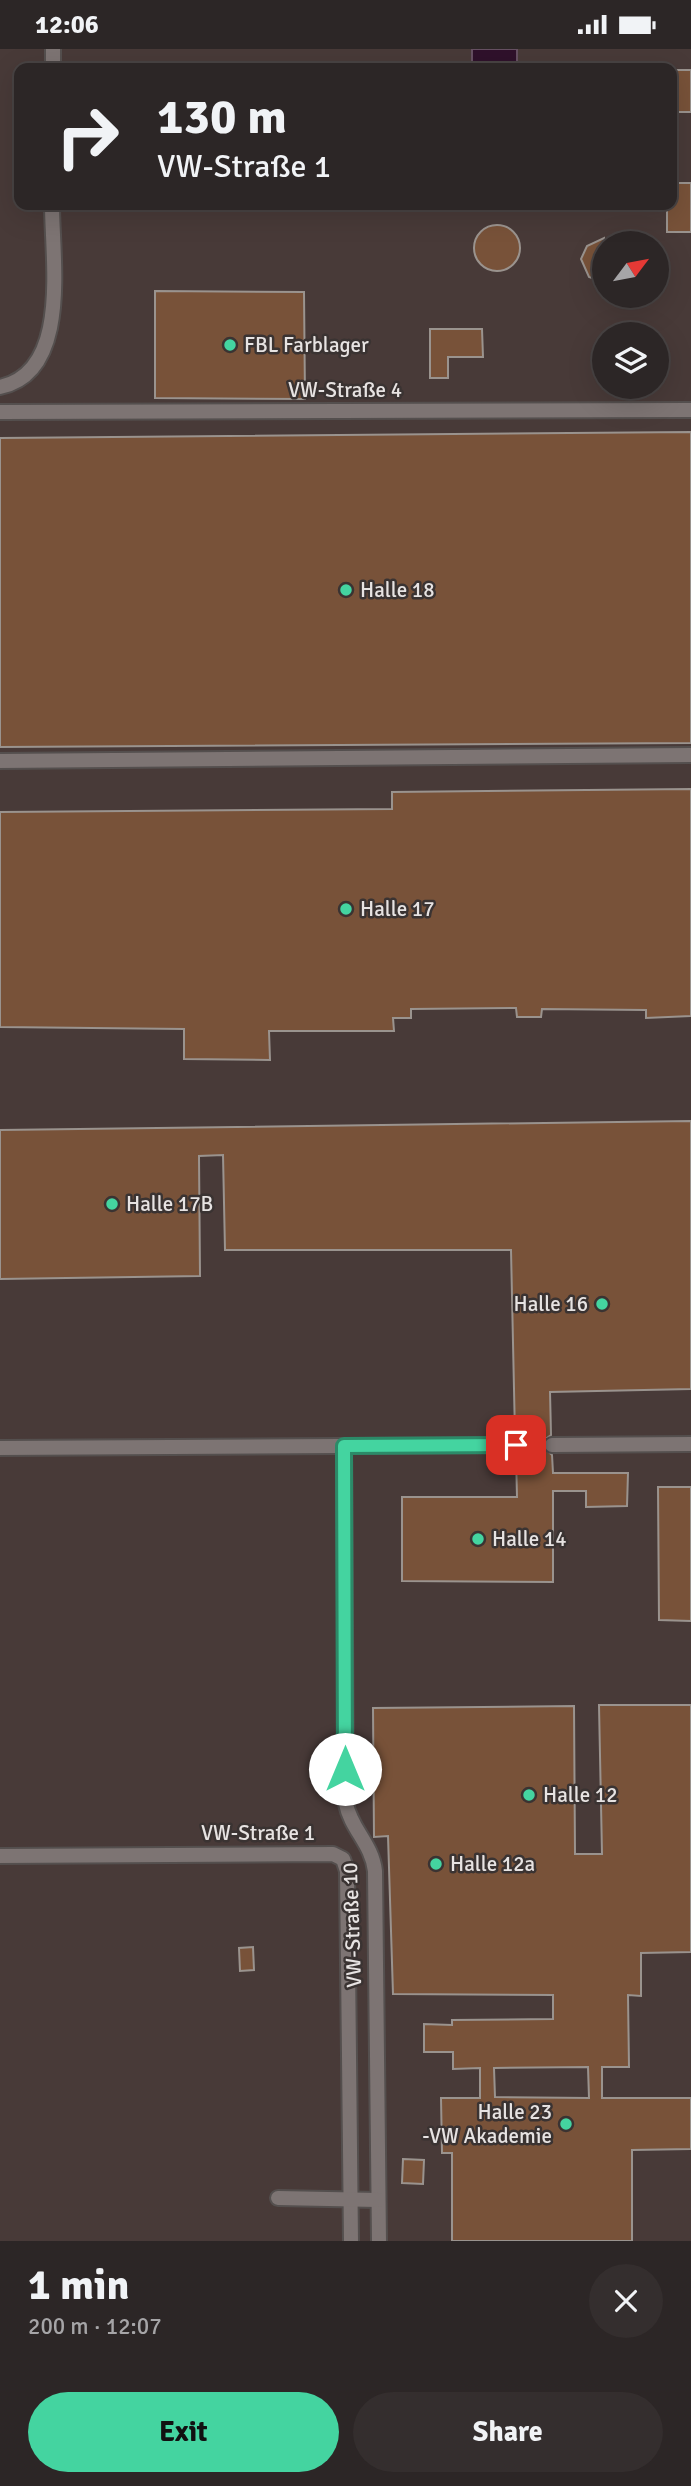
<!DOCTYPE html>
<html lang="en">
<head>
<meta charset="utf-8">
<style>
	:root { --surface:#2c2626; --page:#342e2e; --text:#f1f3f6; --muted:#a6a5a7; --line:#484343; --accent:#44d4a0 }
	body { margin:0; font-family:Signika,sans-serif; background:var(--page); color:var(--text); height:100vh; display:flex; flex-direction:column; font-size:26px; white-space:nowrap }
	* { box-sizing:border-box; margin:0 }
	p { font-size:23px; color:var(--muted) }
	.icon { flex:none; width:38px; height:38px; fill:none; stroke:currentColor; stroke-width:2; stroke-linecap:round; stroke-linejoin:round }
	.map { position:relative; height:2192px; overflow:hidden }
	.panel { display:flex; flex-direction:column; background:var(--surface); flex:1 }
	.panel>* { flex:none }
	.guide { position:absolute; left:14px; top:14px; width:663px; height:147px; border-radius:14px; box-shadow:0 7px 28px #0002,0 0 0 2px var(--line); background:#2c2626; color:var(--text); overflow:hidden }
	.needle { width:46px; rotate:58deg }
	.fabs { position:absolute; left:592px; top:182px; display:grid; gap:14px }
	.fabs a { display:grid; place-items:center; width:77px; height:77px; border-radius:50%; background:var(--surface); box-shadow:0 7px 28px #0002,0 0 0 2px var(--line); font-size:35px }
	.pin { position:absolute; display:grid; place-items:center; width:60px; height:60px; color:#fff; margin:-30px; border-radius:14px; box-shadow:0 4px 10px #0006 }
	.me { position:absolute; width:77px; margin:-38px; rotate:0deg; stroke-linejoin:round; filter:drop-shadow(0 0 5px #0008) }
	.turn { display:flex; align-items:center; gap:24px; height:147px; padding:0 28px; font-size:32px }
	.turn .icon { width:91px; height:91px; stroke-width:2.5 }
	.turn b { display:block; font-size:49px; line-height:60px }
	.round { display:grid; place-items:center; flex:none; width:74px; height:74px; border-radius:37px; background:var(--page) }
	.overview { display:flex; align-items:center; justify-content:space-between; height:119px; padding:0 28px }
	h1 { font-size:42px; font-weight:700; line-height:52px }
	.button { display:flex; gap:14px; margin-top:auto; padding:14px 28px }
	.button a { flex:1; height:80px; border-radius:42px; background:var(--accent); color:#111; font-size:28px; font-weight:700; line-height:80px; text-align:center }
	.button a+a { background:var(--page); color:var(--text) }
	.status { display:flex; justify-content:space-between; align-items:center; height:49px; padding:0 35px; background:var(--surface); direction:ltr }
	.status svg { height:19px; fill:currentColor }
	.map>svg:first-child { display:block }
</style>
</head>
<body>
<div class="status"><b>12:06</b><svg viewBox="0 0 49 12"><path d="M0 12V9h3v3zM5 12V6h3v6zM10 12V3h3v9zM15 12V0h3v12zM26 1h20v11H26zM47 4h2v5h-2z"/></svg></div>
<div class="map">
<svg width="691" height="2192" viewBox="0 0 691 2192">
	<rect width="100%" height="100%" fill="#3a3332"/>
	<path fill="#483a38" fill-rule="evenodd" d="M0,0H691V2192H0ZM19,19H672V156H19ZM604,194H656V247H604ZM604,285H656V338H604Z"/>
	<rect fill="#2f112b" stroke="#665062" stroke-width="2" x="472" y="0" width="45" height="19"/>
	<g fill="#785239" stroke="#9a938e" stroke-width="2" fill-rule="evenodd">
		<rect x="672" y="21" width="19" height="42"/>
		<polygon points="672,134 691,134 691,183 667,183 667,156 672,156"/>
		<circle cx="497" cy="199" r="23"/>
		<polygon points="604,189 604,233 589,228 581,210 587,197"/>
		<polygon points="155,242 304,243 305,350 155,349"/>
		<polygon points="430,280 482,280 483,308 448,308 448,329 430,329"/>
		<polygon points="691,383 691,694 0,698 0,389"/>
		<polygon points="691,740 691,967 646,969 646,961 542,960 541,968 517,968 516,959 411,960 411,969 393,969 394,982 269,982 270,1011 184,1010 184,980 0,978 0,763 392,760 392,743"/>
		<polygon points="691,1072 691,1340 550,1343 551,1386 544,1391 542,1397 552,1406 553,1424 628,1424 627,1457 586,1458 586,1442 553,1442 553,1533 402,1532 402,1448 517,1448 516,1406 523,1401 525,1395 515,1386 511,1201 225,1201 223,1106 199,1107 200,1227 0,1230 0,1081"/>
		<polygon points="658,1438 691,1438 691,1572 659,1571"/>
		<path d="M599,1656H691V1903L641,1904V1947L628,1946L629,2018H602V2049H691V2100L632,2101V2192H452V2104H442L441,2049H480V2019L453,2020V2003H424V1975L452,1976V1971L553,1970V1946L393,1945L388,1787L374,1788L373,1659L574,1657L575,1805H602ZM588,2018L589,2049L495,2048L494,2019Z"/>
		<polygon points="253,1898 254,1921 240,1922 239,1899"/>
		<polygon points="403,2110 424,2111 423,2135 402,2134"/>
	</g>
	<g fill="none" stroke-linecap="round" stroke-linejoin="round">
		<polyline stroke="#544d4c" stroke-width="14" stroke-dasharray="14 7" stroke-linecap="butt" points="515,1396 552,1396"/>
		<defs>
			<g id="street">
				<polyline points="53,19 53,0"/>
				<path d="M0,338C71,323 52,211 52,156"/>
				<polyline points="0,363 691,361"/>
				<polyline points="0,712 691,706"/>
				<polyline points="552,1396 691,1395"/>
				<path d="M344,1397L346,1755C351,1780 372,1795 375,1822L379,2192"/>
				<polyline points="0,1399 515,1396"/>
				<polyline points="0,1807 333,1805 343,1810 347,1822 351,2192"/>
				<polyline points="278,2149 378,2151"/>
			</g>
		</defs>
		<use href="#street" stroke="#544f4e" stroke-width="18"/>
		<use href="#street" stroke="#7d7473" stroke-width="14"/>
	</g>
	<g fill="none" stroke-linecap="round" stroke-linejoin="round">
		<defs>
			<polyline id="route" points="345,1720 344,1397 516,1396"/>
		</defs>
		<use href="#route" stroke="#2c8a68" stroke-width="18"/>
		<use href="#route" stroke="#44d4a0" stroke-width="12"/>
	</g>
	<g fill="#44d4a0" stroke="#3a3332" stroke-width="2.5">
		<circle cx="230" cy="296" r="7"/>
		<circle cx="346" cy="541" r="7"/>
		<circle cx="346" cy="860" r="7"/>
		<circle cx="112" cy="1155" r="7"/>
		<circle cx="602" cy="1255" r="7"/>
		<circle cx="478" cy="1490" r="7"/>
		<circle cx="529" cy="1746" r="7"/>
		<circle cx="436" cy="1815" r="7"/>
		<circle cx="566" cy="2075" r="7"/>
	</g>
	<g text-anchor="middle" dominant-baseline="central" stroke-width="5" stroke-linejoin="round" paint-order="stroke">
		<g font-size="21" fill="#e7e3e2" stroke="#3a3332" text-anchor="start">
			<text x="244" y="296">FBL Farblager</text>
			<text x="360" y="541">Halle 18</text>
			<text x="360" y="860">Halle 17</text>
			<text x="126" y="1155">Halle 17B</text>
			<text x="588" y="1255" text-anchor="end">Halle 16</text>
			<text x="492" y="1490">Halle 14</text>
			<text x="543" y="1746">Halle 12</text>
			<text x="450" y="1815">Halle 12a</text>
			<text x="552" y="2063" text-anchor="end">Halle 23<tspan x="552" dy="24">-VW Akademie</tspan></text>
		</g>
		<g font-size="21" fill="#e7e3e2" stroke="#3a3332">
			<text x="345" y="341">VW-Straße 4</text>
			<text x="258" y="1784">VW-Straße 1</text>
			<text transform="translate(352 1876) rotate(-92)">VW-Straße 10</text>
		</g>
	</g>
</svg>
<div class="fabs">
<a><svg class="needle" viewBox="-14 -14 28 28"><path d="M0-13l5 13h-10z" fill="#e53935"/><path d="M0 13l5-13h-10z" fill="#a6a5a7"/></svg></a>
<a><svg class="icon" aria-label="layers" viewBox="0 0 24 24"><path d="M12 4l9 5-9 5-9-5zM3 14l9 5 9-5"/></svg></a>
</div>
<div class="pin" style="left:516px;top:1396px;background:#d93025"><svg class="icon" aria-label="arrive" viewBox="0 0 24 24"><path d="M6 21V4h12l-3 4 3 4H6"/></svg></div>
<svg class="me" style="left:345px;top:1720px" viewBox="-20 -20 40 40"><circle r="19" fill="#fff"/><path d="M0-13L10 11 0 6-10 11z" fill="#44d4a0"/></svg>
<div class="guide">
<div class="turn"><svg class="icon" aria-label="right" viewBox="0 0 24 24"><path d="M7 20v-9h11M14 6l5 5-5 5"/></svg><div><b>130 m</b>VW-Straße 1</div></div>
</div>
</div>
<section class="panel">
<div class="overview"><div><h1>1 min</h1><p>200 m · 12:07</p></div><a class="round"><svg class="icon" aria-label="close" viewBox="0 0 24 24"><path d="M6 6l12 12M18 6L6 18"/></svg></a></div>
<div class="button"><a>Exit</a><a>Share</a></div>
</section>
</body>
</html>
